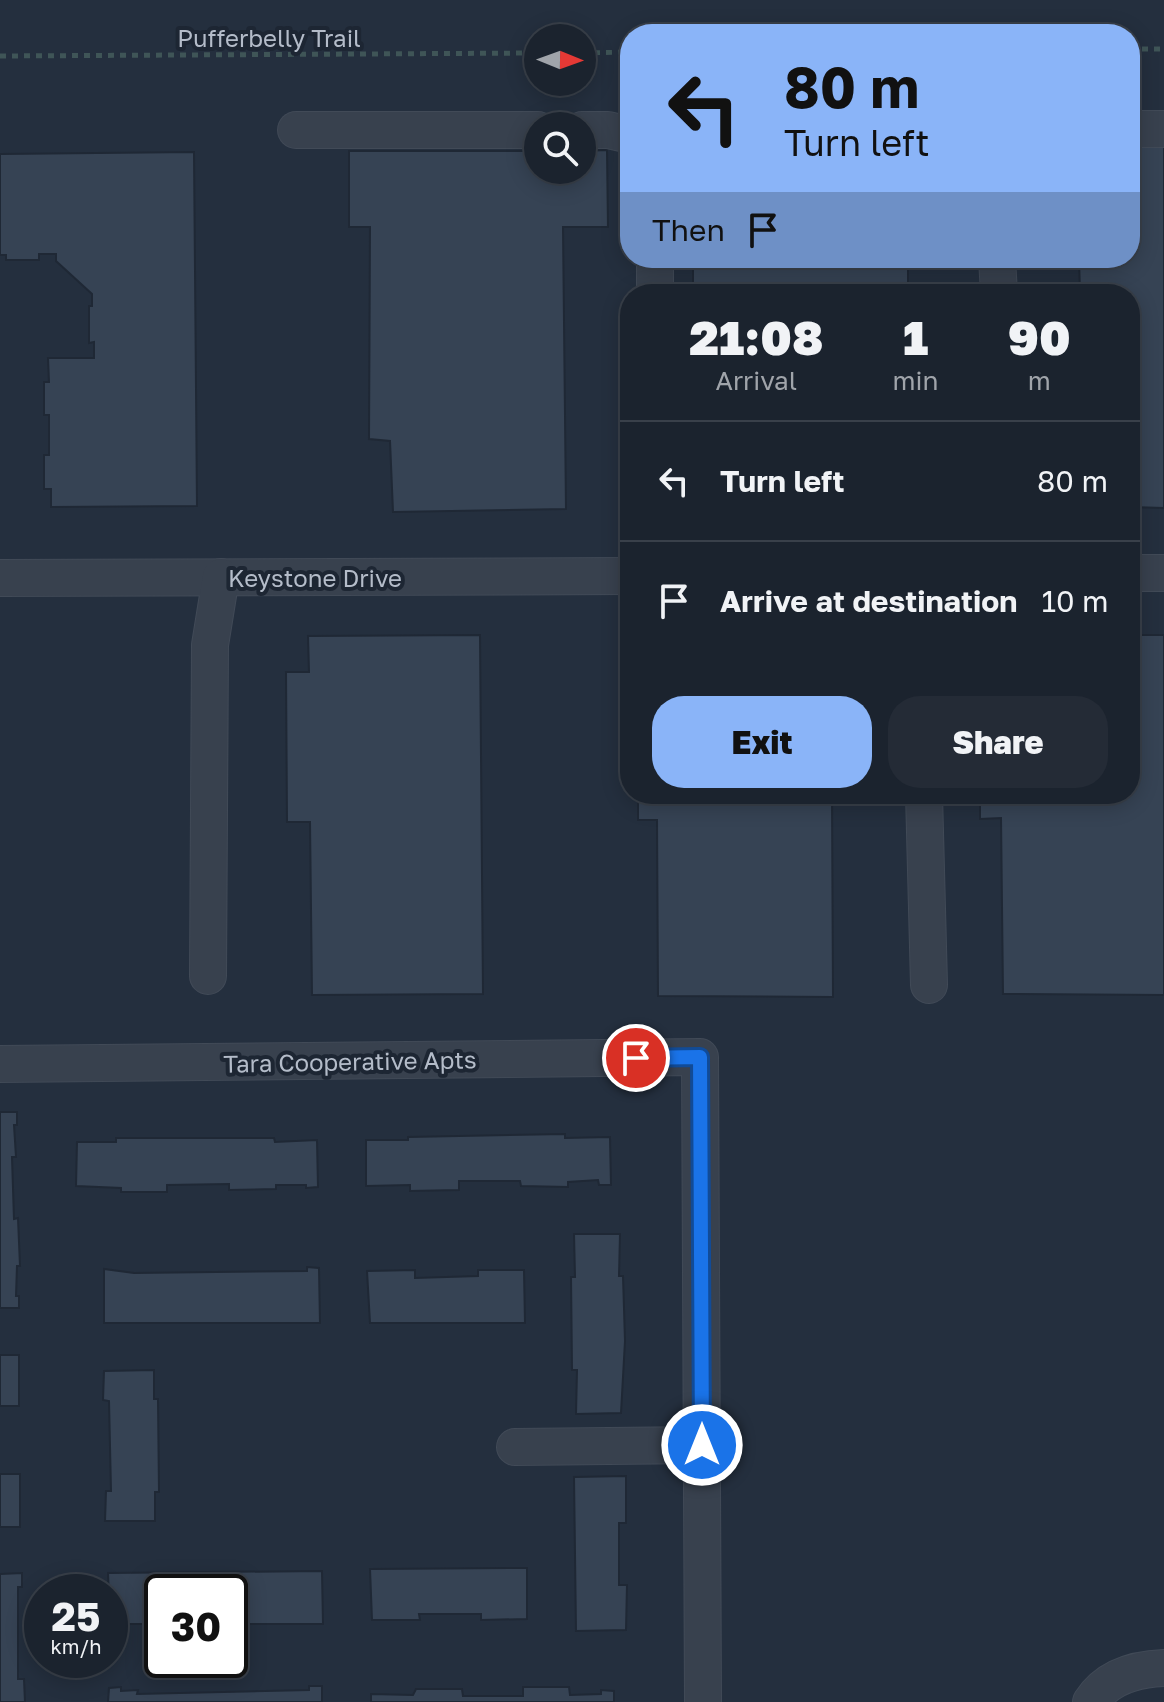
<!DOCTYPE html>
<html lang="en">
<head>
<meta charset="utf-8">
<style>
	:root { --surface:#1b232e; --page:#242b36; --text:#f1f3f6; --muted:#a0a4aa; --line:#39404a; --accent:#8ab4f8 }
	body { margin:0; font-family:"Golos Text",sans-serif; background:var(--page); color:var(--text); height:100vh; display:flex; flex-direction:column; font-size:30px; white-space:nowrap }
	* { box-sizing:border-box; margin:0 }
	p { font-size:26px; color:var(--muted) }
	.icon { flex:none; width:44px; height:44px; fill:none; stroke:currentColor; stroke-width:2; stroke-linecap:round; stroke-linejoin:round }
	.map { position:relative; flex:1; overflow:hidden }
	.details { position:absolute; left:620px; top:284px; width:520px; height:520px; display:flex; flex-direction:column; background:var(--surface); border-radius:32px; box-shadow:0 4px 20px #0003,0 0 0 2px var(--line) }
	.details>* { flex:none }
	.top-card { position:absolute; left:620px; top:24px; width:520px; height:244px; border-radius:32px; box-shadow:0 4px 20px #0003,0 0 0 2px var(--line); background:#8ab4f8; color:#111; overflow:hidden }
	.needle { width:52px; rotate:91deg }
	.tools { position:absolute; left:524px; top:24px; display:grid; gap:16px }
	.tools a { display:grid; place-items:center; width:72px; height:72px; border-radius:50%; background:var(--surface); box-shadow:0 4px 20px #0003,0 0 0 2px var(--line); font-size:40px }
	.speed { position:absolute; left:24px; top:1574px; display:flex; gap:16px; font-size:40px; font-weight:700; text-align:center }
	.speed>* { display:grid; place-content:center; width:104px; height:104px; border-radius:50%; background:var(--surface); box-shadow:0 4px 20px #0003,0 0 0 2px var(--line); line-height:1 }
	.speed small { font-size:20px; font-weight:400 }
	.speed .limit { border:4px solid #111; border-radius:12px; background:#fff; color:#111 }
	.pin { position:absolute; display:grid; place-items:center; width:68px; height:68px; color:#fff; margin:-34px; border:4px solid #fff; border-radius:50%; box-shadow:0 2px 8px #0007 }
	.me { position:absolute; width:88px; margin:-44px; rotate:0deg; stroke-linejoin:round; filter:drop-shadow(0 0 6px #0008) }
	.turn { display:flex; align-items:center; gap:28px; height:168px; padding:0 32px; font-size:36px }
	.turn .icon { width:104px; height:104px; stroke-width:2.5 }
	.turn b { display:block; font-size:56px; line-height:68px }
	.then { display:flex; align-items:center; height:76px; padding:0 32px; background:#0003; gap:16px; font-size:30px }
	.eta { display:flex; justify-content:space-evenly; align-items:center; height:136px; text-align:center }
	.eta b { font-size:48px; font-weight:800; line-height:56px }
	.button { display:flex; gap:16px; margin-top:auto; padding:16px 32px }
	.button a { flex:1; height:92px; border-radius:32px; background:var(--accent); color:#111; font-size:32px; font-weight:800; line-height:92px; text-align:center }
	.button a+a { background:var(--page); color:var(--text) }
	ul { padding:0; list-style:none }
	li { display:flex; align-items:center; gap:24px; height:120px; padding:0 32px; border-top:2px solid var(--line) }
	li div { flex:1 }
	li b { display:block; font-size:30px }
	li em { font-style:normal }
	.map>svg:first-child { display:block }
</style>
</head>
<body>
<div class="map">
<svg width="1164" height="1702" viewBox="0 0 1164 1702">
	<rect width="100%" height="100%" fill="#242f3e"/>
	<g fill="#364354" stroke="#1f2835" stroke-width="2">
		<polygon points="1130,144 1164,144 1164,508 1130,507 1130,294 1080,294 1079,258 1130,258"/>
		<polygon points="607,150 608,227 563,227 566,509 393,512 390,441 369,439 370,227 349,227 349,151 538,151 538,170 582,170 582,151"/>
		<polygon points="194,152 197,506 51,507 51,489 44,489 44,455 49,455 49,415 44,415 44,382 49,382 48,358 94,358 94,342 89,343 89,306 92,306 92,294 56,261 56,254 39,254 39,260 6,260 6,255 0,255 0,154"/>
		<rect x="693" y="258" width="215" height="36"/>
		<polygon points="480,635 483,994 312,995 310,822 287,822 286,672 309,672 308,636"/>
		<polygon points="1130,635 1164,635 1164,995 1003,994 1001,818 980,819 980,794 1130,794"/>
		<polygon points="638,794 832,794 833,997 658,996 657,820 638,820"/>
		<polygon points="0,1112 17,1112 17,1125 14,1125 16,1157 12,1157 14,1219 18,1218 20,1266 17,1266 16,1296 19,1296 19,1308 0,1308"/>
		<polygon points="565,1134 565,1138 610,1137 611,1185 599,1185 598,1180 568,1182 568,1187 521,1186 520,1181 459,1181 459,1190 410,1191 410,1185 366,1186 366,1140 408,1140 408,1137"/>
		<polygon points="116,1138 274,1138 275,1142 317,1140 318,1187 306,1188 306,1185 276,1185 276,1189 229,1190 229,1184 167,1185 167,1192 121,1192 121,1188 76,1186 77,1142 116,1142"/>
		<polygon points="574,1234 620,1234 619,1276 623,1276 625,1341 621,1413 576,1414 577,1370 572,1370 571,1277 575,1277"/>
		<polygon points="307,1267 319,1268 320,1323 104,1323 104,1269 134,1273 307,1271"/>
		<polygon points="415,1270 415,1278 478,1276 478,1270 524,1270 525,1323 370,1323 367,1271"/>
		<rect x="0" y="1355" width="19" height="51"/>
		<polygon points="154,1370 154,1399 158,1399 159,1492 155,1492 155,1521 105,1521 106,1491 111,1491 109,1401 103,1400 104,1371"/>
		<rect x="0" y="1474" width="20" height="53"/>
		<polygon points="626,1476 626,1523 619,1523 619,1585 627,1585 626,1630 576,1631 574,1477"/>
		<polygon points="527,1568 527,1619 481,1620 481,1614 419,1614 420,1620 372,1620 370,1569"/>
		<polygon points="322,1571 323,1624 230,1624 230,1592 162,1592 162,1624 110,1624 108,1573"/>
		<polygon points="22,1573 22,1587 18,1587 18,1679 24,1679 25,1702 0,1702 0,1574"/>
		<polygon points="309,1686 322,1686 322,1702 108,1702 109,1688 121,1687 121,1691 138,1690 137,1694 309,1690"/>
		<polygon points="523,1687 569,1687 570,1695 601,1694 601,1690 614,1691 614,1702 371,1702 371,1694 413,1695 416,1689 462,1689 463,1696 523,1696"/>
	</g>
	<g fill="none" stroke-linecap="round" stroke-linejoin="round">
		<defs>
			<g id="minor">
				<polyline points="1130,129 1164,129"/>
				<polyline points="296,130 538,130"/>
				<polyline points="582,130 608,130 630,135"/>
				<polyline points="655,258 655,294"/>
				<polyline points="997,258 999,294"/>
				<polyline points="1130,573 1164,573"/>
				<polyline points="0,578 630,576"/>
				<polyline points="924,794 929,985"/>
				<polyline points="208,976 210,645 221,577"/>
				<polyline points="0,1064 700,1057 703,1702"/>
				<polyline points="515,1447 702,1445"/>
				<path d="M1091,1702C1107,1677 1136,1669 1164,1668"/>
			</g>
		</defs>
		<use href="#minor" stroke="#414a57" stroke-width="38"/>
		<g stroke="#3f5557" stroke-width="5" stroke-dasharray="6 6" stroke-linecap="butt">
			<polyline points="1130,49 1164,49"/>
			<polyline points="582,53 630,52"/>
			<polyline points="0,56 538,53"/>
		</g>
		<use href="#minor" stroke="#38414e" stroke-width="36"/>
	</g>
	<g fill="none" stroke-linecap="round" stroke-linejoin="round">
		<defs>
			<polyline id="route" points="636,1058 700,1057 702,1445"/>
		</defs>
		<use href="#route" stroke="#114b97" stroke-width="20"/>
		<use href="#route" stroke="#1a73e8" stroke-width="14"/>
	</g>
	<g text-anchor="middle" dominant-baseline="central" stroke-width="8" stroke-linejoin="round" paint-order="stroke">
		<g font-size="24" fill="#b4bcc9" stroke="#1d2633">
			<text x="269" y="37">Pufferbelly Trail</text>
			<text x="315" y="577">Keystone Drive</text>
			<text transform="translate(350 1061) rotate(-1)">Tara Cooperative Apts</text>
		</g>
	</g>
</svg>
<div class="tools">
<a><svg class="needle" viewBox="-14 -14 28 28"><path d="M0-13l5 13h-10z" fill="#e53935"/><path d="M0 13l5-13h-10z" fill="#a0a4aa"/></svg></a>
<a><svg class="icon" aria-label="search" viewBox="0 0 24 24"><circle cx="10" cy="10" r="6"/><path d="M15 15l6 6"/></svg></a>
</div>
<div class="speed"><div>25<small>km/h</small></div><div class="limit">30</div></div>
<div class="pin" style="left:636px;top:1058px;background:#d93025"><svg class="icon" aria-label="arrive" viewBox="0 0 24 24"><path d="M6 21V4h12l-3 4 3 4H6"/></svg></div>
<svg class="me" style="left:702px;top:1445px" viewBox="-20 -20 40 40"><circle r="17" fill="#1a73e8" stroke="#fff" stroke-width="3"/><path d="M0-11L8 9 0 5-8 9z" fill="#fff"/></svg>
<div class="top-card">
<div class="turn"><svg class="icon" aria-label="left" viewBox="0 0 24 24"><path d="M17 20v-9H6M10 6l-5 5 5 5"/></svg><div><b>80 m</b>Turn left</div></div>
<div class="then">Then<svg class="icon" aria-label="arrive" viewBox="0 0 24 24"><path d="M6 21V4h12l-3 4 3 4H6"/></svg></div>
</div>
<section class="details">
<div class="eta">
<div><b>21:08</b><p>Arrival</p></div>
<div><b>1</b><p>min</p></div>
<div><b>90</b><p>m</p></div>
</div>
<ul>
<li><svg class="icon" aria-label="left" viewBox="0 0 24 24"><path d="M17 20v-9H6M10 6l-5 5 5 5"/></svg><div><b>Turn left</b></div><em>80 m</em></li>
<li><svg class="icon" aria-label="arrive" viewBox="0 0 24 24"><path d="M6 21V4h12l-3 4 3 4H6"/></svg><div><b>Arrive at destination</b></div><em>10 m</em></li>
</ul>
<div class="button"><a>Exit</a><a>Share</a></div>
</section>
</div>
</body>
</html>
